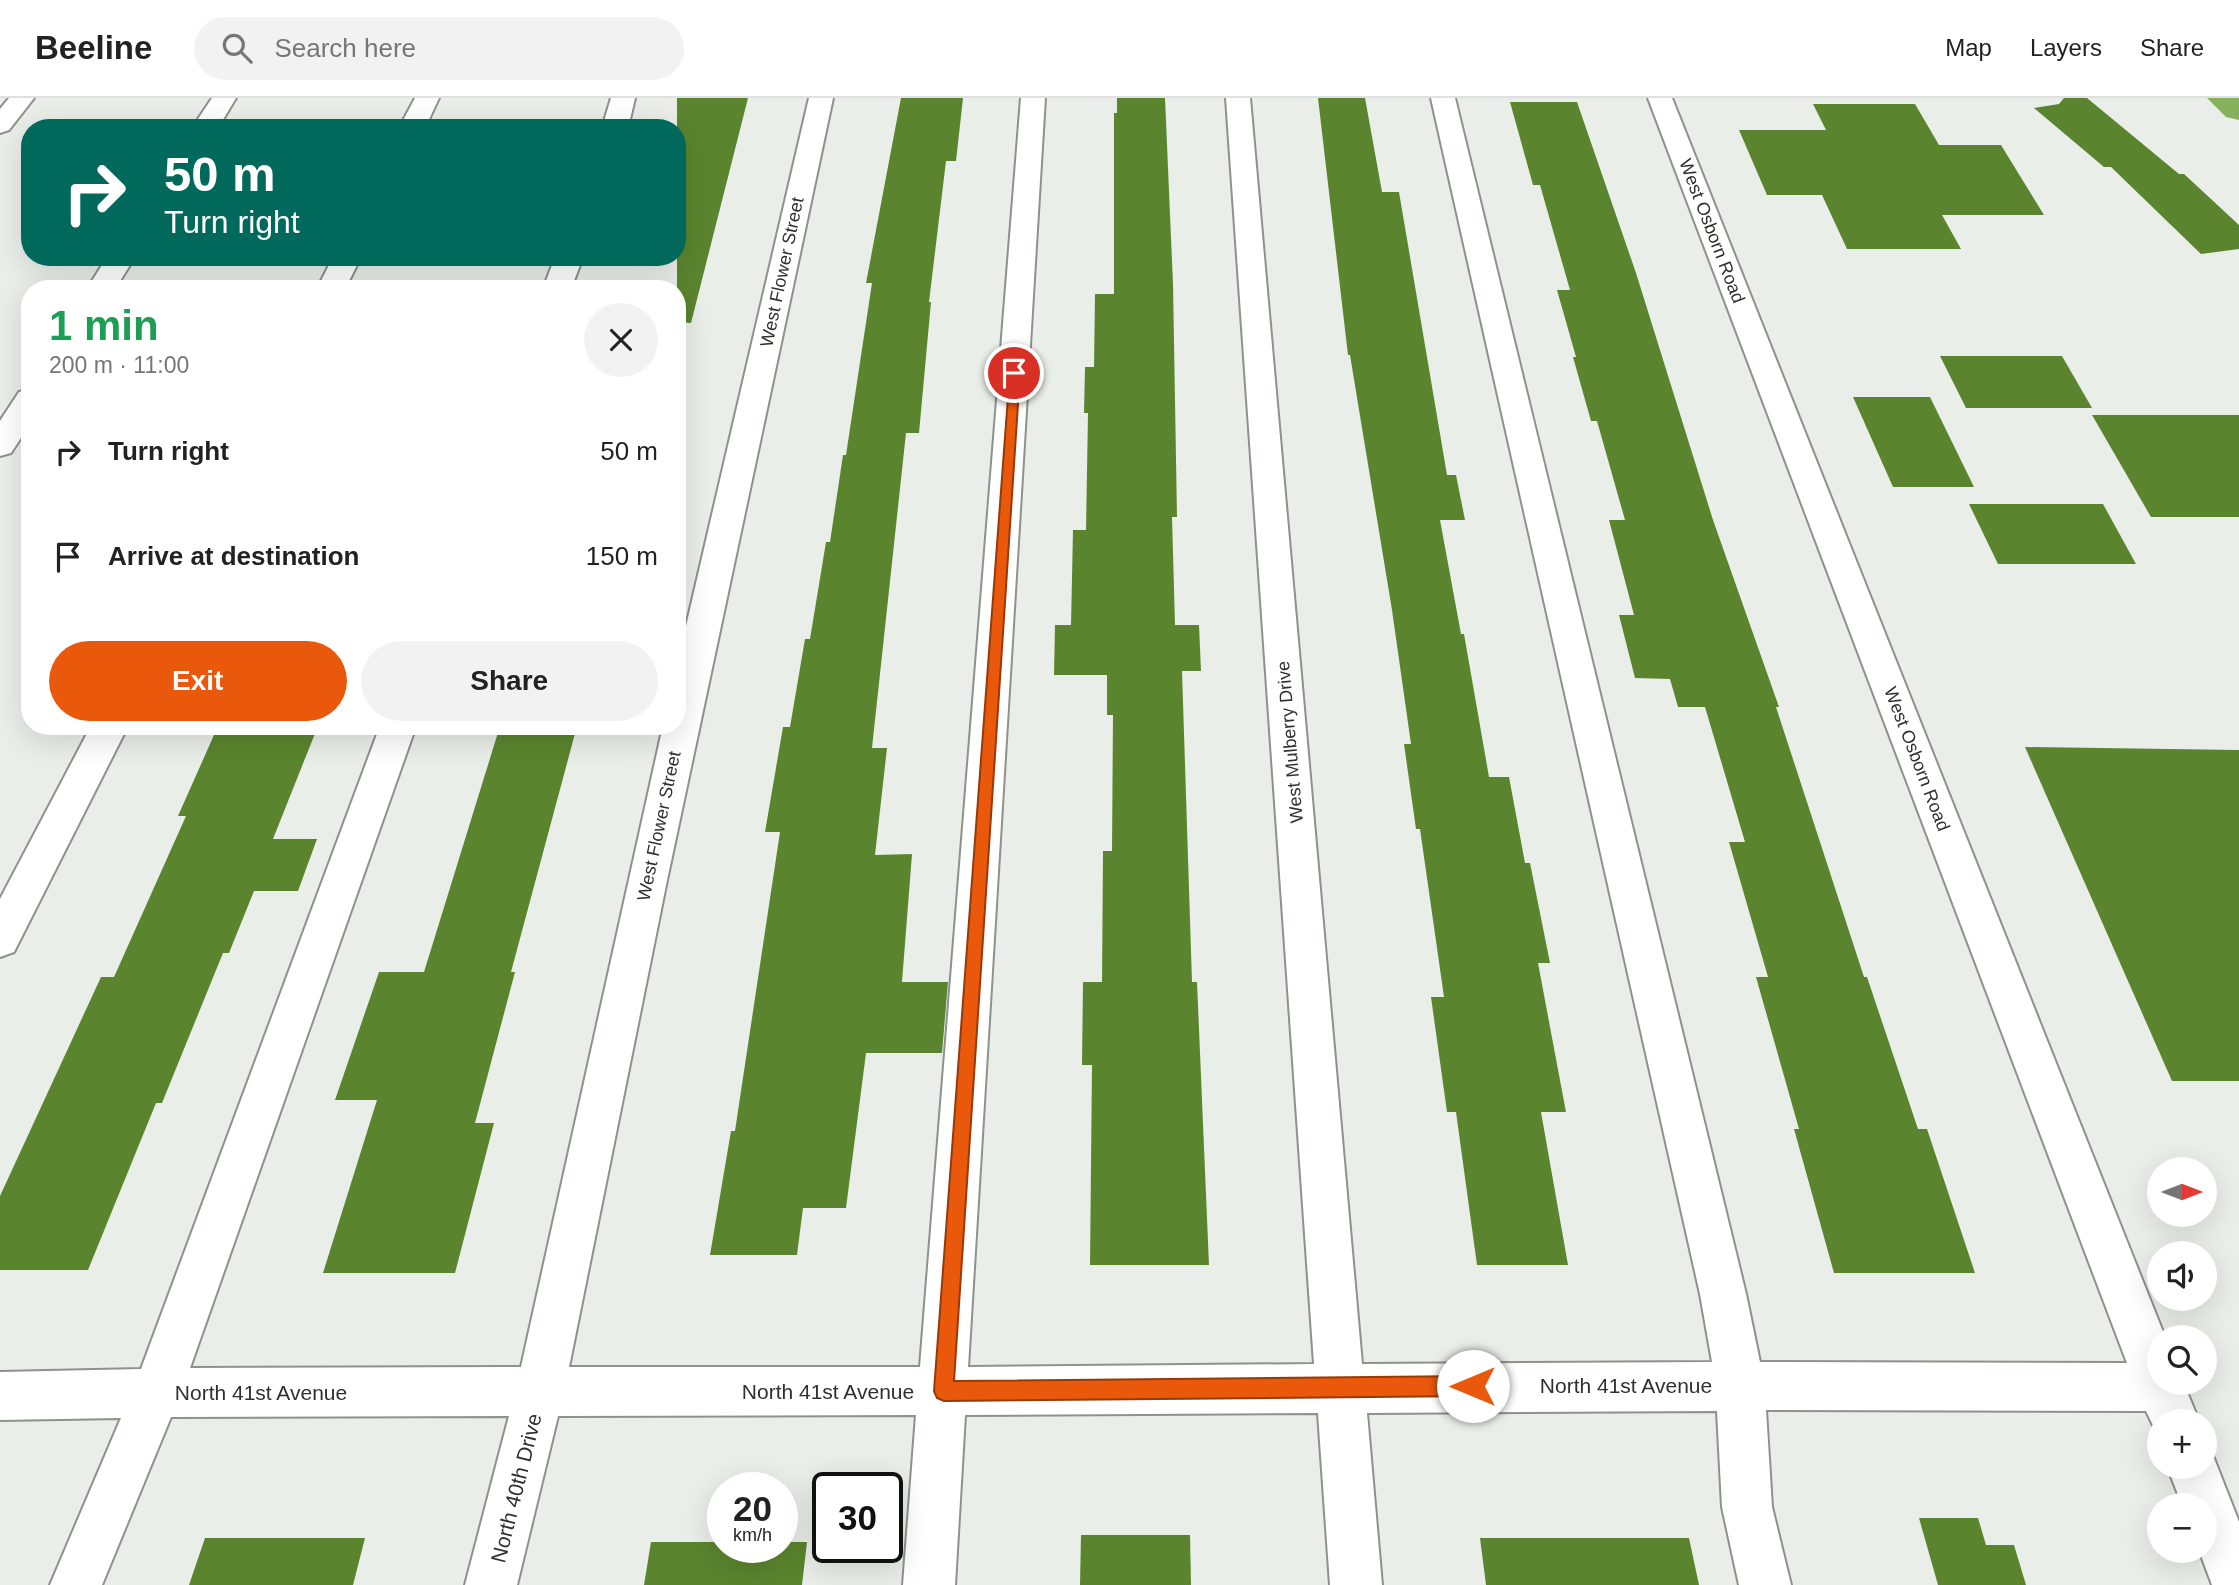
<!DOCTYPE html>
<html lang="en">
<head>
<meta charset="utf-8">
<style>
	:root { --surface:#fff; --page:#f2f2f2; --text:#222; --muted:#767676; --line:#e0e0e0; --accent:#ea580c }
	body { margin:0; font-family:Arial,sans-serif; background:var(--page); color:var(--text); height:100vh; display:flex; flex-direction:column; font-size:26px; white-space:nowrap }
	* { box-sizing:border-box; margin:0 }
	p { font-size:23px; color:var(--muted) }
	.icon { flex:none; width:38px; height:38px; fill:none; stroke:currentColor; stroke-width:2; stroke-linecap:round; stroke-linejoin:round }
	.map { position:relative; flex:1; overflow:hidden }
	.details { position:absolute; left:21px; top:182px; width:665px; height:455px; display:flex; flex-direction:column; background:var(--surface); border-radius:28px; box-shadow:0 7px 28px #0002 }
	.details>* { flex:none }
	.top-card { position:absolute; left:21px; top:21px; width:665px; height:147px; border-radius:28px; box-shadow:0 7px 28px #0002; background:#00695c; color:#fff; overflow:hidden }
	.needle { width:46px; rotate:90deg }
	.tools { position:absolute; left:2147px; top:1059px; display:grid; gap:14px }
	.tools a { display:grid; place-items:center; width:70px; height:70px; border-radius:50%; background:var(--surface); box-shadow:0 7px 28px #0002; font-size:35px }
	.speed { position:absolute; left:707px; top:1374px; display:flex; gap:14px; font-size:35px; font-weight:700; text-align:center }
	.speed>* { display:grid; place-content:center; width:91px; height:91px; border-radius:50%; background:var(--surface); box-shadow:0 7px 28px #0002; line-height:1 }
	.speed small { font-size:18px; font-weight:400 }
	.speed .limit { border:4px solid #111; border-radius:10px; background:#fff; color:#111 }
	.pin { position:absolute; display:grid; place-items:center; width:60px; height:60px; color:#fff; margin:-30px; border:4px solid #fff; border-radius:50%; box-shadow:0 2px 7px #0007 }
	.me { position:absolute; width:77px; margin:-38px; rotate:270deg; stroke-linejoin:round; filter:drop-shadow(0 0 5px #0008) }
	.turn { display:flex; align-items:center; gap:24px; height:147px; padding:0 28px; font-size:32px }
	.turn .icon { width:91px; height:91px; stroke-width:2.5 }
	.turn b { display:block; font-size:49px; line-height:60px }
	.round { display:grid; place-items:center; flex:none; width:74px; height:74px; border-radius:37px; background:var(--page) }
	.headline { display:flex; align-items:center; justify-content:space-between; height:119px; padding:0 28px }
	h1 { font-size:42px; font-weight:600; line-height:52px; color:#1e9e55 }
	.cta { display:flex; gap:14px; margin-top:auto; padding:14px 28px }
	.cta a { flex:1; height:80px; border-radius:42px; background:var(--accent); color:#fff; font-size:28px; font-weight:600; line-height:80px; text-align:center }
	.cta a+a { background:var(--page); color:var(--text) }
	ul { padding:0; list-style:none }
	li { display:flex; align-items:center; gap:21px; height:105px; padding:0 28px }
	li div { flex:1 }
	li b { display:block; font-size:26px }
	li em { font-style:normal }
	header { display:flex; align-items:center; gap:42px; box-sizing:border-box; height:98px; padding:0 35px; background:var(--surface); border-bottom:2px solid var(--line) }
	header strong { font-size:33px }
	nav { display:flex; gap:38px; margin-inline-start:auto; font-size:24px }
	.search { width:490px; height:63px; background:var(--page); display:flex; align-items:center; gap:18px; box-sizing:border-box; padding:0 24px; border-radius:38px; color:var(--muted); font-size:26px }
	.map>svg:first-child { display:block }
</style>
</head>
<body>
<header>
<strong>Beeline</strong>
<div class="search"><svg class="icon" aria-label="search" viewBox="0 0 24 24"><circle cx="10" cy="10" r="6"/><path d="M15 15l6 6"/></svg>Search here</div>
<nav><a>Map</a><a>Layers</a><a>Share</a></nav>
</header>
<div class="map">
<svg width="2239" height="1487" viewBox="0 0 2239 1487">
	<rect width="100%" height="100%" fill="#eaeee8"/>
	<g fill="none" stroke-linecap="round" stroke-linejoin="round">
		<polygon fill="#85b25b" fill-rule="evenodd" points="2207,0 2239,0 2239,22 2226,19"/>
	</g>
	<g fill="#5a852e">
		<polygon points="677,0 748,0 691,225 677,224"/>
		<polygon points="901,0 963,0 956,63 946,63 929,204 931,204 919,335 906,335 872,650 887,650 875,757 912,756 902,884 948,884 942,955 866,955 846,1110 803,1110 797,1157 710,1157 731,1033 735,1033 780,734 765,734 783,629 790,629 805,541 810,541 826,444 830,444 843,357 846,357 872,185 866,185"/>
		<polygon points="1117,0 1165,0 1173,186 1177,419 1172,419 1175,527 1199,527 1201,573 1182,573 1192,884 1197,884 1209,1167 1090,1167 1092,967 1082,967 1083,884 1102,884 1103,753 1112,753 1113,617 1107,617 1107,577 1054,577 1055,527 1071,527 1073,432 1086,432 1088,315 1084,315 1085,269 1094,269 1095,196 1114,196 1114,15 1117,15"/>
		<polygon points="1318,0 1365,0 1382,94 1399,94 1447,377 1456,377 1465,422 1440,422 1461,536 1464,536 1489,679 1509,679 1525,765 1530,765 1550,865 1538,865 1566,1014 1541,1014 1568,1167 1477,1167 1456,1014 1447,1014 1431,899 1444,899 1420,731 1416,731 1404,646 1411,646 1392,512 1350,257 1348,257"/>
		<polygon points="2064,0 2087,0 2179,76 2184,76 2239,127 2239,151 2201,156 2111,69 2104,69 2034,10 2059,6"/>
		<polygon points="1510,4 1577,4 1636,175 1713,422 1779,609 1776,609 1864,879 1867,879 1918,1031 1927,1031 1975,1175 1834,1175 1794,1031 1799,1031 1756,879 1768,879 1729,744 1745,744 1705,609 1678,609 1670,581 1635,580 1619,517 1634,517 1609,422 1625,422 1597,323 1591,323 1573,259 1576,259 1557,192 1570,192 1540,87 1533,87"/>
		<polygon points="1813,6 1915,6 1939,47 2001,47 2044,117 1942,117 1961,151 1847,151 1822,97 1767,97 1739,32 1826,32"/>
		<polygon points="1940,258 2062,258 2092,310 1966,310"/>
		<polygon points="1853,299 1930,299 1974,389 1893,389"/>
		<polygon points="2092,317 2239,317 2239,419 2151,419"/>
		<polygon points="1969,406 2103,406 2136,466 1998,466"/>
		<polygon points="218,628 318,628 273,741 317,741 298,793 254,793 229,855 223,855 162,1005 156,1005 88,1172 0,1172 0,1098 101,879 114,879 186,718 178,718"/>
		<polygon points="500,628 577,628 511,874 515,874 475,1025 494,1025 455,1175 323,1175 377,1002 335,1002 379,874 424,874"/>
		<polygon points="2025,649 2239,652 2239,983 2172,983"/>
		<polygon points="1919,1420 1978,1420 1986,1447 2014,1447 2026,1487 1938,1487"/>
		<polygon points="1081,1437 1190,1437 1191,1487 1080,1487"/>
		<polygon points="205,1440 365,1440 353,1487 189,1487"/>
		<polygon points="1480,1440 1689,1440 1699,1487 1486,1487"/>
		<polygon points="651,1444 723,1444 723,1449 782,1449 782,1444 807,1444 802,1487 644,1487"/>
	</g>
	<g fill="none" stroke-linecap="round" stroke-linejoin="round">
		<defs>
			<g id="minor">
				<polygon points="9,0 34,0 9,32 0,35 0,11"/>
				<polygon points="212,0 236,0 218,30 192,30"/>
				<polygon points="415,0 439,0 425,30 399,30"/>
				<polygon points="611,0 635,0 628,30 602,30"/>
				<polygon points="809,0 833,0 666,787 569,1269 920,1269 1021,0 1045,0 968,1269 1314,1266 1226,0 1250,0 1362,1266 1712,1264 1700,1196 1431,0 1455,0 1746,1196 1760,1264 2127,1265 1648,0 1672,0 2165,1239 2160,1239 2160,1284 2183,1284 2199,1323 2160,1323 2160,1342 2146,1313 1766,1312 1772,1409 1791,1487 1739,1487 1722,1409 1717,1313 1367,1315 1382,1487 1330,1487 1318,1315 965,1317 955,1487 903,1487 916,1317 558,1318 517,1487 465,1487 509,1318 171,1319 102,1487 50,1487 121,1320 0,1322 0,1274 141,1271 380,628 416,628 190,1270 521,1269 663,628 677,628 677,567"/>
				<polygon points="107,159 135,159 115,191 87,191"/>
				<polygon points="333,159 361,159 345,191 317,191"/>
				<polygon points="555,159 583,159 571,191 543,191"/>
				<polygon points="30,291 30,326 11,355 0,358 0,323 19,294"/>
				<polygon points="91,628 128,628 14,854 0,859 0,801"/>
				<polygon points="2205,1348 2210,1350 2239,1424 2239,1487 2212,1487 2199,1452 2205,1452 2205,1407 2182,1407 2167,1368 2205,1368"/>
			</g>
		</defs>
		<use href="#minor" stroke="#8e918c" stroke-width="4"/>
		<use href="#minor" fill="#fff" fill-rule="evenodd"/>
	</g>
	<polygon fill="#ea580c" stroke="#983908" stroke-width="2" points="1010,272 1020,275 954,1283 1473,1278 1480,1281 1483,1288 1480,1295 1473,1298 944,1303 937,1300 934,1293"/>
	<g text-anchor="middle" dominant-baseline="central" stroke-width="5" stroke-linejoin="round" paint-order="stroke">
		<g font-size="18" fill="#2f302e" stroke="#fff">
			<text transform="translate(1712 133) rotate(69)">West Osborn Road</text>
			<text transform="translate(782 174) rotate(-78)">West Flower Street</text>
			<text transform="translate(1290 644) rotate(-95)">West Mulberry Drive</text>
			<text transform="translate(1917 661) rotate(69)">West Osborn Road</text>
			<text transform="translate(659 728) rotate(-78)">West Flower Street</text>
		</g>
		<g font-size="21" fill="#2f302e" stroke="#fff">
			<text x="1626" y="1287">North 41st Avenue</text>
			<text x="828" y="1293">North 41st Avenue</text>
			<text x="261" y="1294">North 41st Avenue</text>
			<text transform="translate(516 1390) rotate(-76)">North 40th Drive</text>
		</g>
	</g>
</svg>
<div class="tools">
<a><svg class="needle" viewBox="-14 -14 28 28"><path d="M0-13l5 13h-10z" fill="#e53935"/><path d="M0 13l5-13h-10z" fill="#767676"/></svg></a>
<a><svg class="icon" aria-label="sound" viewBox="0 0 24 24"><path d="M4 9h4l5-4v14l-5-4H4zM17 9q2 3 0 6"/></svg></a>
<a><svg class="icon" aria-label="search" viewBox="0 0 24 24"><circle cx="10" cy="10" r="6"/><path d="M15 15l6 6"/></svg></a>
<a>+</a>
<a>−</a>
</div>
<div class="speed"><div>20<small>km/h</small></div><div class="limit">30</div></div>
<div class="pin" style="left:1014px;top:275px;background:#d93025"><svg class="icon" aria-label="arrive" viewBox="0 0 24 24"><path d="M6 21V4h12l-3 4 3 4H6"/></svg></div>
<svg class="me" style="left:1473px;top:1288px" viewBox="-20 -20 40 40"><circle r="19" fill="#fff"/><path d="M0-13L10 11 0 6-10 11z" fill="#ea580c"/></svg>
<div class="top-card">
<div class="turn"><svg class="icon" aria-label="right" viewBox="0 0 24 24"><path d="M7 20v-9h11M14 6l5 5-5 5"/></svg><div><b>50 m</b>Turn right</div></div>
</div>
<section class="details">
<div class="headline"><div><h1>1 min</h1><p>200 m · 11:00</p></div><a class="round"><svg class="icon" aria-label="close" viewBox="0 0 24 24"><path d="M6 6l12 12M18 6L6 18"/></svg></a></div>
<ul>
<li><svg class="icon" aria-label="right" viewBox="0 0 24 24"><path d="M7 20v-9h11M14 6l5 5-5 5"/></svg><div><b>Turn right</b></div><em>50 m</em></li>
<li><svg class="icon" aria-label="arrive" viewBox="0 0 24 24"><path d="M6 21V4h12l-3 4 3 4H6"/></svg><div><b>Arrive at destination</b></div><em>150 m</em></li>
</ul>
<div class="cta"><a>Exit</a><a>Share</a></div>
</section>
</div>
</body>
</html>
